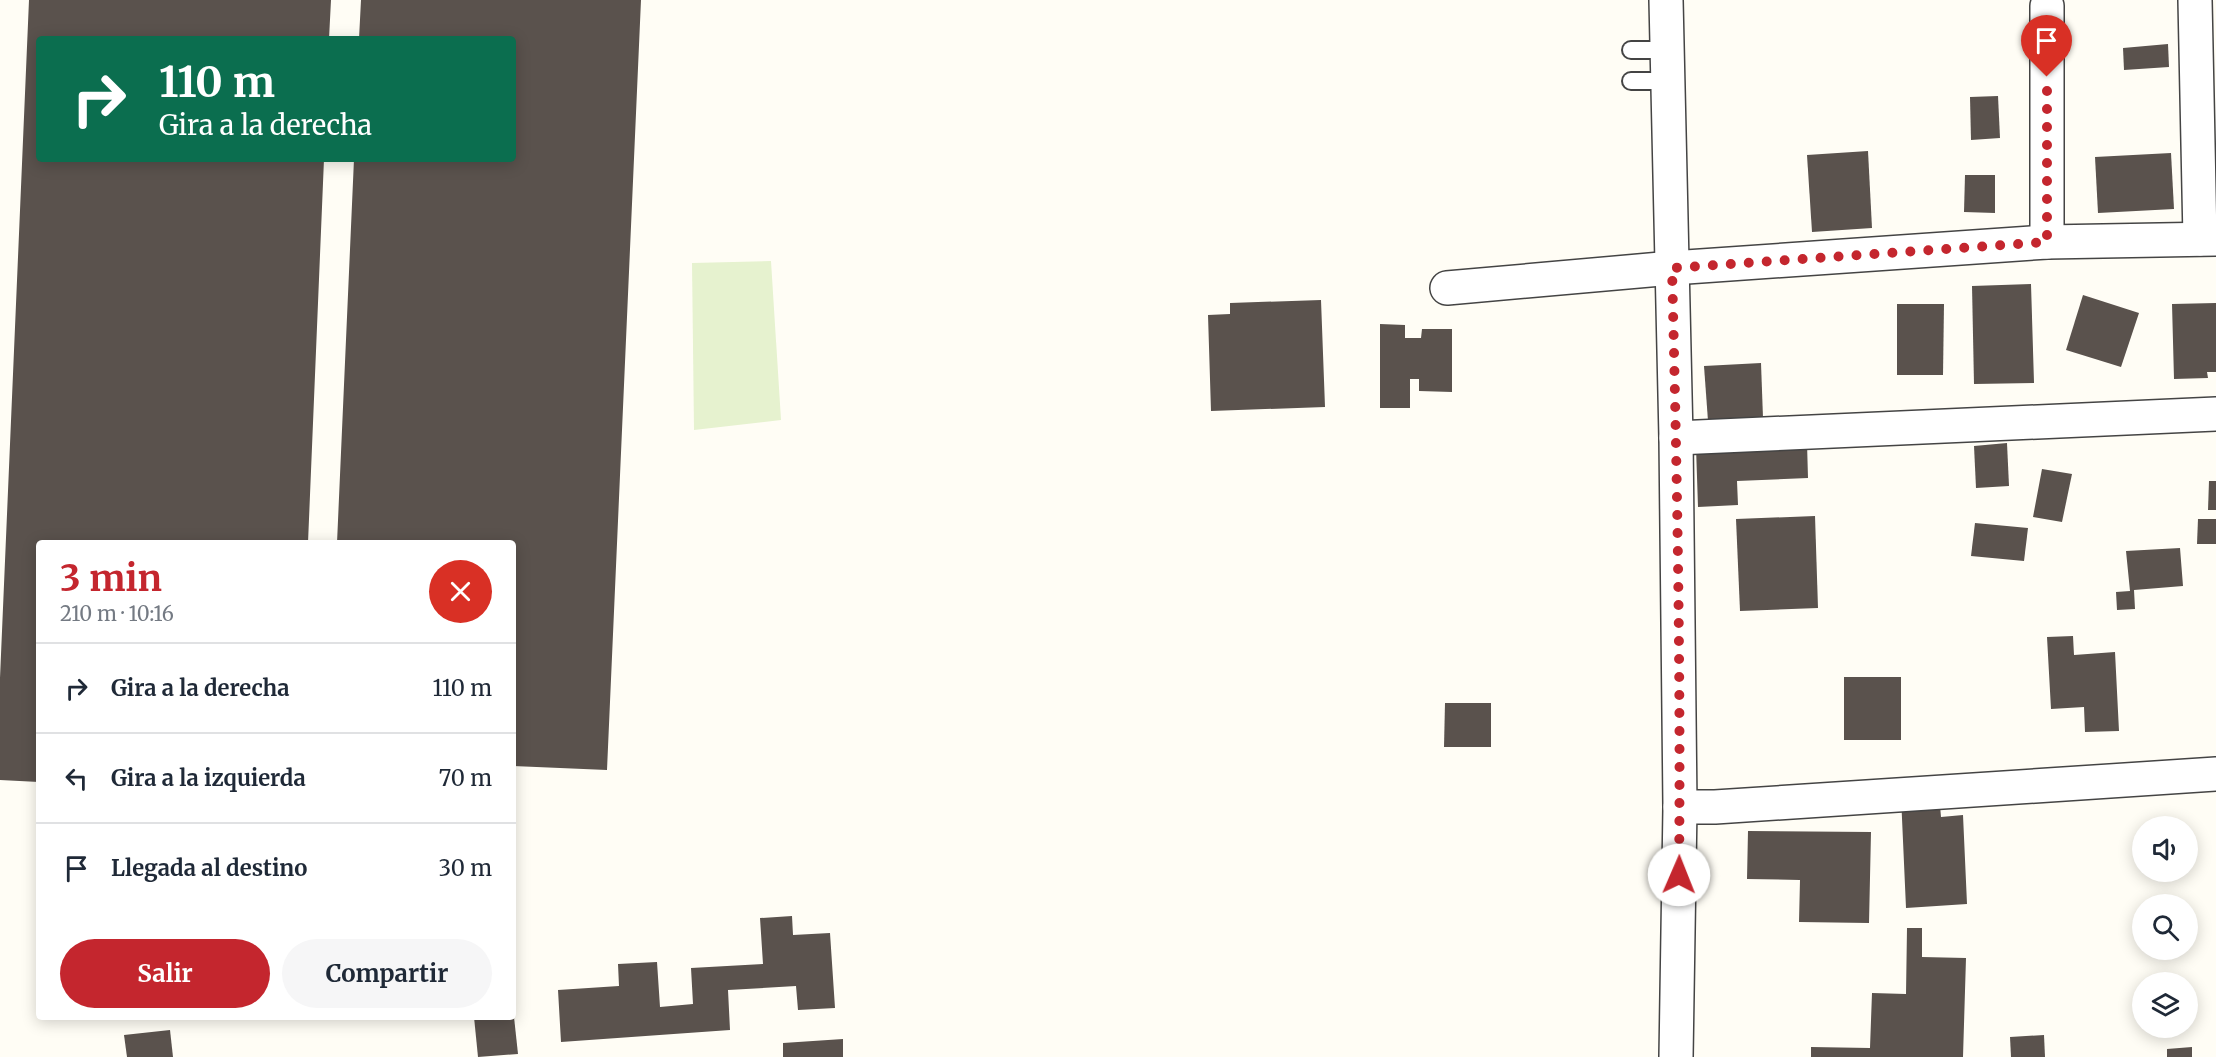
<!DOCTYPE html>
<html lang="es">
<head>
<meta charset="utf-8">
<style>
	:root { --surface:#fff; --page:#f6f6f7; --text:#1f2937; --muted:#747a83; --line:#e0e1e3; --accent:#c4262e }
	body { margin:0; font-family:Merriweather,serif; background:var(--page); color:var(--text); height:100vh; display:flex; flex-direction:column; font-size:22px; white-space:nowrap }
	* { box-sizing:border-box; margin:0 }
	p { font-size:20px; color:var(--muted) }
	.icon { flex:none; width:33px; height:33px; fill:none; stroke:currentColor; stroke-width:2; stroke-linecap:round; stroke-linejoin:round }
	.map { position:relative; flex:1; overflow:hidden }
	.details { position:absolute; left:36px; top:540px; width:480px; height:480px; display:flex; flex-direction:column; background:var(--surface); border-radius:6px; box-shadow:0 3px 15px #0003 }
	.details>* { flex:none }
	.hud { position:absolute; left:36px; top:36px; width:480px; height:126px; border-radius:6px; box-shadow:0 3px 15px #0003; background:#0b6e4f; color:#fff; overflow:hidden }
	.fabs { position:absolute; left:2132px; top:816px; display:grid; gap:12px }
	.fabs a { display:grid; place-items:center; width:66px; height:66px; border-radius:50%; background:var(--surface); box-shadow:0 3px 15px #0003; font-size:30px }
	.pin { position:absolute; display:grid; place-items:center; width:51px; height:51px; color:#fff; margin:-62px -26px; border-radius:50% 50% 50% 0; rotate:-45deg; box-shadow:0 0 6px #0007 }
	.pin .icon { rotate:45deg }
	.me { position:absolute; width:66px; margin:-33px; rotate:1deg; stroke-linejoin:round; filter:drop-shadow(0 0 4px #0008) }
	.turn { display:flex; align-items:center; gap:21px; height:126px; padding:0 24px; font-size:27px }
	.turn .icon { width:78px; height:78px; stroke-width:2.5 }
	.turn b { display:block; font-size:42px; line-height:51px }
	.round { display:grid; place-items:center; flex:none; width:63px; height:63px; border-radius:32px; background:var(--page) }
	.headline { display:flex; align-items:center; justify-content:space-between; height:102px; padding:0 24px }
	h1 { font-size:36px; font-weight:700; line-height:45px; color:var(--accent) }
	.primary-button { display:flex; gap:12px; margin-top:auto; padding:12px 24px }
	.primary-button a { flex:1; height:69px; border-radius:36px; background:var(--accent); color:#fff; font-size:24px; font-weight:700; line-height:69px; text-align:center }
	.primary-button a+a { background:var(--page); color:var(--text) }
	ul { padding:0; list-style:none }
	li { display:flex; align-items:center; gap:18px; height:90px; padding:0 24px; border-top:2px solid var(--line) }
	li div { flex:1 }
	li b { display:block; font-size:22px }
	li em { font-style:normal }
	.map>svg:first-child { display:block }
</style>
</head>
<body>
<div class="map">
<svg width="2216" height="1057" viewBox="0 0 2216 1057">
	<rect width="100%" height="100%" fill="#fffdf5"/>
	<polygon fill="#e6f2cf" points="771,261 781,420 694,430 692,263"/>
	<g fill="#5a524d">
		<polygon points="29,0 331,0 329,39 39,39 39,159 324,159 308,543 39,543 39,782 0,780 0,678"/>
		<polygon points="361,0 641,0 607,770 513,766 513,543 337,543 354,159 513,159 513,39 359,39"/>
		<polygon points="2168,44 2169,67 2124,70 2123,48"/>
		<polygon points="1998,96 2000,138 1971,140 1970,97"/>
		<polygon points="1868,151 1872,228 1812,232 1807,155"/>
		<polygon points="2171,153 2174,209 2098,213 2095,157"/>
		<polygon points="1965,175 1995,175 1995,213 1964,212"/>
		<polygon points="2031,284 2034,383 1974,384 1972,286"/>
		<polygon points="2083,295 2139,313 2121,367 2066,350"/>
		<polygon points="1321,300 1325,407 1211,411 1208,315 1230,314 1230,303"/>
		<polygon points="2216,303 2216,372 2207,372 2208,378 2174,379 2172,304"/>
		<polygon points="1897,304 1944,304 1943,375 1897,375"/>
		<polygon points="1380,324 1405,325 1405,338 1421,338 1422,329 1452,329 1452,392 1419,391 1419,379 1410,379 1410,408 1380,408"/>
		<polygon points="1761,363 1763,418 1708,421 1704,366"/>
		<polygon points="1807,443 1808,478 1737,481 1738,505 1698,507 1696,447"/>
		<polygon points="2007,443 2009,486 1976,488 1974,446"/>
		<polygon points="2042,469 2072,474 2062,522 2033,517"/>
		<polygon points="2209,481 2216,481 2216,510 2208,510"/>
		<polygon points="1815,516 1818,608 1740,611 1736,519"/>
		<polygon points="2198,519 2216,519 2216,544 2197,544"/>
		<polygon points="1975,523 2028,528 2024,561 1971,556"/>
		<polygon points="2180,548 2183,586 2134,590 2135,609 2117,610 2116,592 2130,591 2126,551"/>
		<polygon points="2073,636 2074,655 2115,652 2119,731 2085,732 2084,707 2051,709 2047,637"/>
		<rect x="1844" y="677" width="57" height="63"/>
		<polygon points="1445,703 1491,703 1491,747 1444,747"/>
		<polygon points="1939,794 1941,817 1963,815 1967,904 1906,908 1901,796"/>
		<polygon points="1748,831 1871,832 1869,923 1799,922 1800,880 1747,879"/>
		<polygon points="792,916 793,935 830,933 835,1008 798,1010 796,986 728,990 730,1030 561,1042 558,990 619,986 618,964 657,962 660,1007 693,1004 691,968 763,964 760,918"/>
		<polygon points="1907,928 1922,928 1922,957 1966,958 1963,1057 1811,1057 1811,1047 1870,1048 1872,993 1906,994"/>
		<polygon points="474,1017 514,1017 518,1054 478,1057"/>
		<polygon points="170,1030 173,1057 127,1057 124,1035"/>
		<polygon points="2044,1035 2045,1057 2011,1057 2010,1037"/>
		<polygon points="843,1039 843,1057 783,1057 783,1043"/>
		<polygon points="2192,1047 2192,1057 2167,1057 2167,1049"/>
	</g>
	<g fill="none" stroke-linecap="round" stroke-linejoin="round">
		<defs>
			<g id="service">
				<polyline points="1631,50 1667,50"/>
				<polyline points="1631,81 1667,81"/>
			</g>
			<g id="minor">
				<polyline points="1666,0 1676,438 1680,807 1676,1057"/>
				<polyline points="2195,0 2200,239"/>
				<polyline points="2047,6 2047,242"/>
				<polyline points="1447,288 1672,268 2047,242 2216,239"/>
				<polyline points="1676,438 2216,414"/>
				<polyline points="1680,807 1715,807 2216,774"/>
			</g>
		</defs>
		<use href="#service" stroke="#444" stroke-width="20"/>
		<use href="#minor" stroke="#444" stroke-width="36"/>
		<use href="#service" stroke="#fff" stroke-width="16"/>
		<use href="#minor" stroke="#fff" stroke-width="33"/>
	</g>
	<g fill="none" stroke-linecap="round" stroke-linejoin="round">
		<path stroke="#c4262e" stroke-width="10" stroke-dasharray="0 18" d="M1679,875C1681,673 1677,470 1672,268L2047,242V77"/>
	</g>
</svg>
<div class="fabs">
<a><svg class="icon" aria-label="sound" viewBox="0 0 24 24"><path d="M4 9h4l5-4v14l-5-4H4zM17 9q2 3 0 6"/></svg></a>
<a><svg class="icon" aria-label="search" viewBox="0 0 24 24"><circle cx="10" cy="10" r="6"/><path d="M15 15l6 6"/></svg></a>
<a><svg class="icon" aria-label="layers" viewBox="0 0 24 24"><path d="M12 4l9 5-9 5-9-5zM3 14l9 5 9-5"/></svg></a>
</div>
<div class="pin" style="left:2047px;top:77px;background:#d93025"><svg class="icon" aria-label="arrive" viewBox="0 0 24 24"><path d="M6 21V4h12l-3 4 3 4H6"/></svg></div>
<svg class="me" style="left:1679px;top:875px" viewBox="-20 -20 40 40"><circle r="19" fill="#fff"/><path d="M0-13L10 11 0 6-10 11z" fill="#c4262e"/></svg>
<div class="hud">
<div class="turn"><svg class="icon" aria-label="right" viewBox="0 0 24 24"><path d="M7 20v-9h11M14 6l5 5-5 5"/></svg><div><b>110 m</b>Gira a la derecha</div></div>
</div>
<section class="details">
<div class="headline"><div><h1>3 min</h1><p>210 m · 10:16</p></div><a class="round" style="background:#d93025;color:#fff"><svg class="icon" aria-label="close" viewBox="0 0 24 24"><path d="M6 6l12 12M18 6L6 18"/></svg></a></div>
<ul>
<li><svg class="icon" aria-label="right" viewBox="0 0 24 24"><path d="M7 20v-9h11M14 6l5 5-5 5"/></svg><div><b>Gira a la derecha</b></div><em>110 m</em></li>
<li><svg class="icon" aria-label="left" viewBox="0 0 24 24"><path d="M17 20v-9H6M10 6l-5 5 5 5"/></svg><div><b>Gira a la izquierda</b></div><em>70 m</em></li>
<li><svg class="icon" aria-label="arrive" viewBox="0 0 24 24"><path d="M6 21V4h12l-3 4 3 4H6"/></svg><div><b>Llegada al destino</b></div><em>30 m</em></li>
</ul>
<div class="primary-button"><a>Salir</a><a>Compartir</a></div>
</section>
</div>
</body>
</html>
